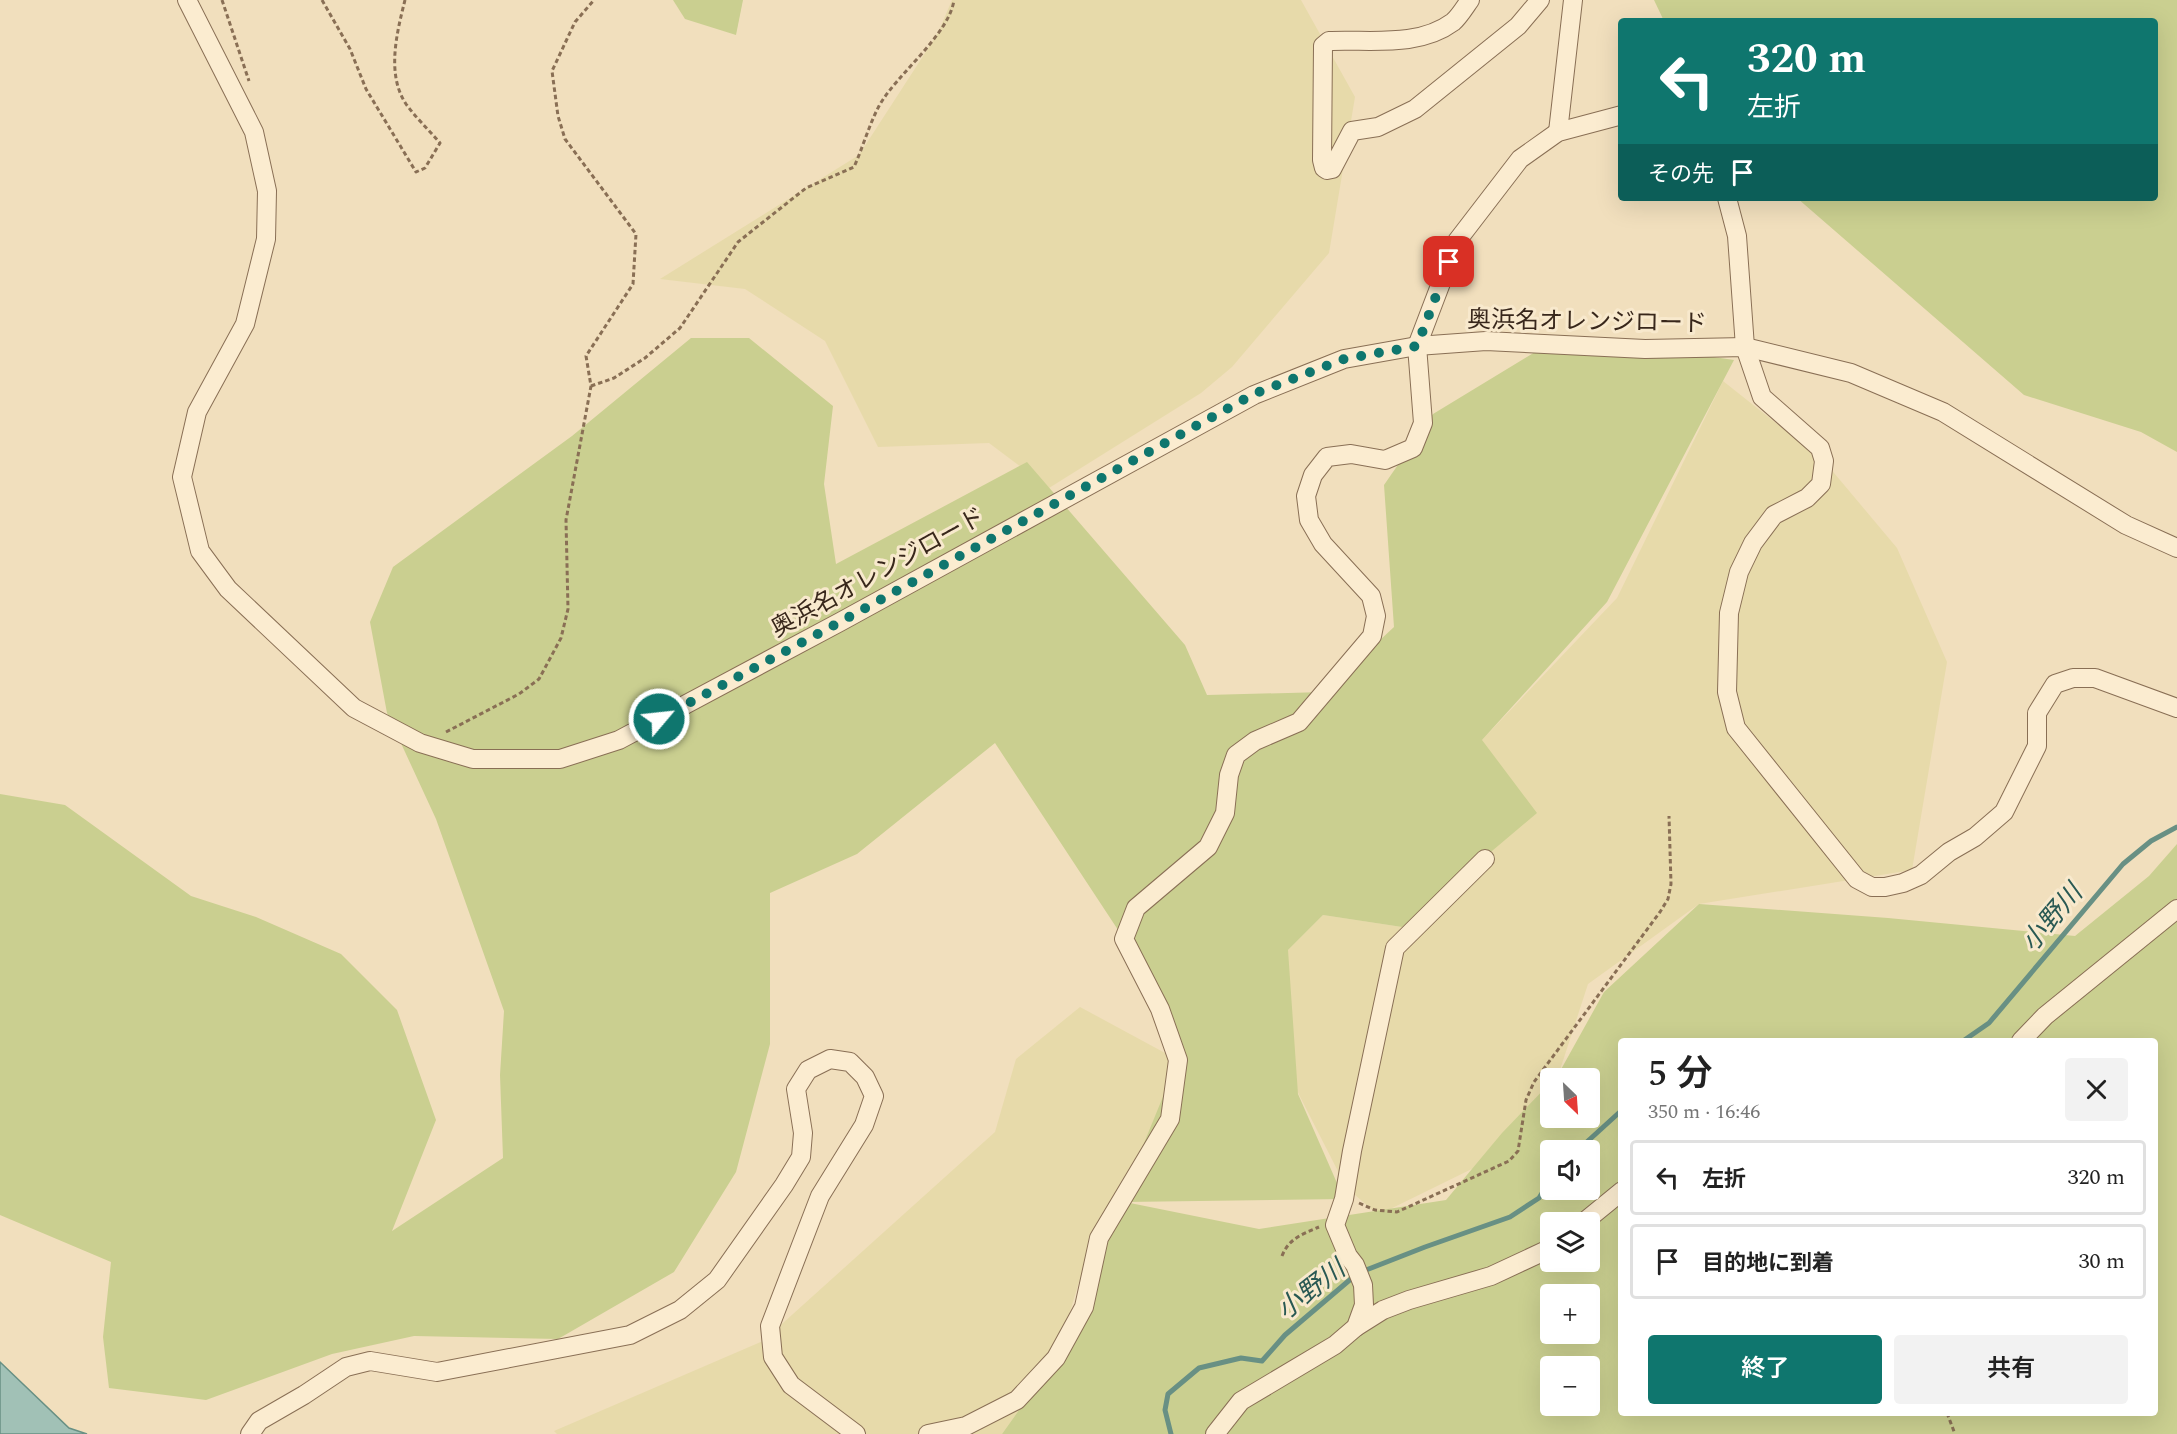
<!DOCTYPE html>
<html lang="ja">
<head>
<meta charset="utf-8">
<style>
	:root { --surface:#fff; --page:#f2f2f2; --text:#222; --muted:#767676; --line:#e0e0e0; --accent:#0f766e }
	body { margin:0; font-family:Spectral,"Noto Sans JP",serif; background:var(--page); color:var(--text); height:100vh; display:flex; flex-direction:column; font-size:22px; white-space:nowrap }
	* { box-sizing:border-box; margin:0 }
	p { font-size:20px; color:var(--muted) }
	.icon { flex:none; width:33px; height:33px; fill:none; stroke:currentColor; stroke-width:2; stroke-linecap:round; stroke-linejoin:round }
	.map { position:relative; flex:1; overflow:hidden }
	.drawer { position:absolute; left:1618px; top:1038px; width:540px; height:378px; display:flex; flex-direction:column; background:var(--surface); border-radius:6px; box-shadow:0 6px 24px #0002 }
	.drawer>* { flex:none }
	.top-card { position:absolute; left:1618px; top:18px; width:540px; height:183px; border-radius:6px; box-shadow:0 6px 24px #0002; background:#0f766e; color:#fff; overflow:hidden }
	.needle { width:39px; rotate:155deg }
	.controls { position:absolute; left:1540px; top:1068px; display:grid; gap:12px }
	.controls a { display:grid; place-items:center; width:60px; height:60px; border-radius:6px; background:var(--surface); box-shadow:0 6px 24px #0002; font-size:30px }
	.pin { position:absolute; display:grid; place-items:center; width:51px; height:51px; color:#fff; margin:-26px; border-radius:12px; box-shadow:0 3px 9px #0006 }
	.me { position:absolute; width:66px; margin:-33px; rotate:62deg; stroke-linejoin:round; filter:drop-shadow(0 0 4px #0008) }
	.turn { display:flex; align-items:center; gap:21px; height:126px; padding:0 30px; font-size:27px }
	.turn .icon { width:78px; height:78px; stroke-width:2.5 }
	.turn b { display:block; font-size:42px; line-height:51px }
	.then { display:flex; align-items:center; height:57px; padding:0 30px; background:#0003; gap:12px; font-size:22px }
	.round { display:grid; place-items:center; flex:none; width:63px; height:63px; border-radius:6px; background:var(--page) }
	.headline { display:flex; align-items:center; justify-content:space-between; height:102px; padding:0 30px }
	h1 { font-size:36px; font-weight:600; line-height:45px }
	.action { display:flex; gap:12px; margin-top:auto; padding:12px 30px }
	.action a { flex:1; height:69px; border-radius:6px; background:var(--accent); color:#fff; font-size:24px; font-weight:600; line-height:69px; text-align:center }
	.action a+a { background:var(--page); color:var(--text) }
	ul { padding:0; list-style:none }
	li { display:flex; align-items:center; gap:18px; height:75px; margin:0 12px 9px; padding:0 18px; border:3px solid var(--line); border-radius:6px }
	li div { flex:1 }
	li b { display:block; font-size:22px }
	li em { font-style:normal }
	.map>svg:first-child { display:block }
</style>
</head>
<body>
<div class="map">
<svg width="2177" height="1434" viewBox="0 0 2177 1434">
	<rect width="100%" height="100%" fill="#f1dfbd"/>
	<g fill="#e7daaa">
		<polygon points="952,0 1301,0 1355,97 1329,253 1232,367 1201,393 1049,488 989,443 878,447 825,341 745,289 660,279 859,155 938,33"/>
		<polygon points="1723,381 1824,461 1897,548 1947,662 1912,870 1699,904 1588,984 1559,1073 1555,1078 1551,1078 1551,1083 1484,1163 1378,1215 1346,1187 1288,1073 1288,950 1323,915 1402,927 1481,741 1617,598"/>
		<polygon points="1080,1007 1178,1060 1139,1171 1079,1282 1056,1358 1002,1434 557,1434 554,1431 763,1341 995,1132 1016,1059"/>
	</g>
	<g fill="#cacf90" fill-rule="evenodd">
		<polygon points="673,0 743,0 736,35 685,19"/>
		<polygon points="1654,0 2177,0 2177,452 2141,432 2024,395 1797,198 2156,198 2156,21 1664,21"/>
		<path d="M1563,335L1734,360L1607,602L1482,740L1537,813L1402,927L1323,915L1288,950L1298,1094L1344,1199L1125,1202L1259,1229L1446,1200L1502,1133L1551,1082V1118H1590V1078H1554L1559,1073L1604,992L1699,904L1888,918L2075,936L2149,876L2177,844V1434H1002L1056,1358L1178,1060L1124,939L995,743L857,854L770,893V1044L736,1172L674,1272L558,1339L414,1336L332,1354L206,1400L109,1388L103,1337L111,1262L0,1215V794L65,805L191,896L256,917L341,954L397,1010L436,1120L392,1231L503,1158L500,1075L504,1011L436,819L387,713L370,622L393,567L572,436L691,338H749L833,406L824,484L836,564L1027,462L1185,645L1207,695L1324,692L1394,627L1384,485L1433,414ZM1622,1041H2156V1413H1622ZM1551,1150H1590V1190H1551ZM1551,1222H1590V1262H1551ZM1551,1294H1590V1334H1551ZM1551,1366H1590V1406H1551Z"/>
	</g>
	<polygon fill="#a1c1b6" stroke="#689084" stroke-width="1.5" points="0,1362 69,1428 87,1434 0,1434"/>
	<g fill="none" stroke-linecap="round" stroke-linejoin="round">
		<g stroke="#689084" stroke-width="5">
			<polyline points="1963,1041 1989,1023 2123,864 2151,841 2177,827"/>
			<polyline points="1578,1150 1622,1110"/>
			<polyline points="1171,1434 1165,1410 1168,1394 1199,1368 1241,1358 1262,1361 1285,1335 1352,1278 1366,1270 1425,1247 1510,1217 1539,1198 1551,1179"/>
		</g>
		<defs>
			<g id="minor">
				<polyline points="187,0 254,132 267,191 266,239 245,324 197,412 182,477 200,551 228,589 354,708 420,743 473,759 560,759 619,740 840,622 1254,395 1344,359 1417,346 1486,341 1645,349 1745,347 1851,373 1943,412 2126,525 2177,548"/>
				<path d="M1470,0C1465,7 1459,17 1453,22C1418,48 1369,39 1329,41L1323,46L1322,160L1324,168L1327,170L1332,169L1352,131L1378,127L1415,109L1518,26L1540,0"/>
				<polyline points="1558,132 1573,0"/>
				<polyline points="1727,198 1737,236 1745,347 1762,397 1820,448 1824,461 1821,484 1807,498 1774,515 1753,543 1739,572 1729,613 1727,692 1736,728 1857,879 1872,887 1885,887 1903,883 1921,875 1949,852 1975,837 2004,812 2037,746 2037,713 2055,684 2073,678 2095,678 2177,708"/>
				<polyline points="2021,1041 2045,1016 2177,909"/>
				<polyline points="1584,1222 1622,1191"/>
				<polyline points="1356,1327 1383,1310 1409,1300 1491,1276 1551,1248"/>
				<polyline points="250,1434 259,1421 304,1395 346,1367 370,1361 437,1372 630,1335 680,1310 717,1280 784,1185 801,1157 803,1133 796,1089 808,1070 830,1059 850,1062 865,1077 874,1096 864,1125 820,1196 770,1326 773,1357 791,1385 856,1434"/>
				<polyline points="928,1434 966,1426 1017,1400 1056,1358 1084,1307 1099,1238 1170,1119 1178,1060 1160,1009 1124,939 1136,908 1208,847 1225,813 1229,775 1236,755 1255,741 1299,722 1372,636 1376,616 1371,596 1323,544 1309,520 1306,496 1313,475 1327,457 1351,454 1385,460 1413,448 1423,423 1417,346 1457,241 1520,159 1558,132 1622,115"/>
				<polyline points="1215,1434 1241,1401 1335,1345 1356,1327 1364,1305 1363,1285 1355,1265 1348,1256 1335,1225 1344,1199 1352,1151 1395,948 1485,859"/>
			</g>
		</defs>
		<use href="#minor" stroke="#896f55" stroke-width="20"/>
		<g stroke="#896f55" stroke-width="3" stroke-dasharray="4.5 3" stroke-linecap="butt">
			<polyline points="222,0 249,81"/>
			<path d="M322,0L350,49L366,89L416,172L425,168L440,143C429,130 416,118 406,104C386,74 397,32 405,0"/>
			<path d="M591,386L614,378L645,358L680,328L738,242L806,188L854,167C863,147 869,125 879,106C896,75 949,35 954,0"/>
			<polyline points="446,732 519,694 539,679 561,638 568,609 566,520 591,386 586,356 633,284 636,234 565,139 558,116 552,71 575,22 594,0"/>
			<polyline points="1359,1203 1375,1210 1397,1212 1509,1161 1518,1151 1526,1100 1534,1082 1660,912 1668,899 1671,884 1669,816"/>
			<path d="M1282,1256C1289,1238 1303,1234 1319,1227"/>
			<polyline points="1947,1413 1955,1434"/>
		</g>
		<use href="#minor" stroke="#fbecd0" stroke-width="18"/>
	</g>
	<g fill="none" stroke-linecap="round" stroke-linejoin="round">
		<polyline stroke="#0f766e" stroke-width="10" stroke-dasharray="0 18" points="659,719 840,622 1254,394 1344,359 1417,346 1449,262"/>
	</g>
	<g text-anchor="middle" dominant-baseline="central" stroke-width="6" stroke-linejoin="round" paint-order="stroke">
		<g font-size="24" fill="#38271b" stroke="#f8e9cd">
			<text transform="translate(1587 322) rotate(1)">奥浜名オレンジロード</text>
			<text transform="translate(878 573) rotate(-29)">奥浜名オレンジロード</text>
		</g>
		<g font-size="26" font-style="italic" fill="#295953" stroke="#f8e9cd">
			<text transform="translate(2052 918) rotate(-50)">小野川</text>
			<text transform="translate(1311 1290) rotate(-38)">小野川</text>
		</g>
	</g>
</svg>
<div class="controls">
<a><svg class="needle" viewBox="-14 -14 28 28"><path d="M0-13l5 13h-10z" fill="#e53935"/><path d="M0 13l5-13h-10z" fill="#767676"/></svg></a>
<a><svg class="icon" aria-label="sound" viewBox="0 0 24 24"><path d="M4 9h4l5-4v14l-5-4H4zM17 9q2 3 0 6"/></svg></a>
<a><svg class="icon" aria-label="layers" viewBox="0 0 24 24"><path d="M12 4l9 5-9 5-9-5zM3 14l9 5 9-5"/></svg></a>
<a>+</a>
<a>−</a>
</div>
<div class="pin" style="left:1449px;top:262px;background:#d93025"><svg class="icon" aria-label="arrive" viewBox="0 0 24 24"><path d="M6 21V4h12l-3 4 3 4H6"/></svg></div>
<svg class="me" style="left:659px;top:719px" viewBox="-20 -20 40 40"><circle r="17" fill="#0f766e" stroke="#fff" stroke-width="3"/><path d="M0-11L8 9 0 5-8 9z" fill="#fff"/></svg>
<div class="top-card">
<div class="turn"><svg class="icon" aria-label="left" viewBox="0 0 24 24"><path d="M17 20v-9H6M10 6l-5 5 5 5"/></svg><div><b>320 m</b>左折</div></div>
<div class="then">その先<svg class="icon" aria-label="arrive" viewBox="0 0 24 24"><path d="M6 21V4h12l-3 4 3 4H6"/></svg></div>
</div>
<section class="drawer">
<div class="headline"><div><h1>5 分</h1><p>350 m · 16:46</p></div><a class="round"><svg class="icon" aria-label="close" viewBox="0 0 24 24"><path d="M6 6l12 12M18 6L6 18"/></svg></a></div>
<ul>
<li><svg class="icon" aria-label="left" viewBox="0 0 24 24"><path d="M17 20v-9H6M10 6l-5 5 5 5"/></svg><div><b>左折</b></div><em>320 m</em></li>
<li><svg class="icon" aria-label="arrive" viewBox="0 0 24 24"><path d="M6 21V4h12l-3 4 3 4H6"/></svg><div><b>目的地に到着</b></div><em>30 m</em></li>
</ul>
<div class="action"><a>終了</a><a>共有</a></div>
</section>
</div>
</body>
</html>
